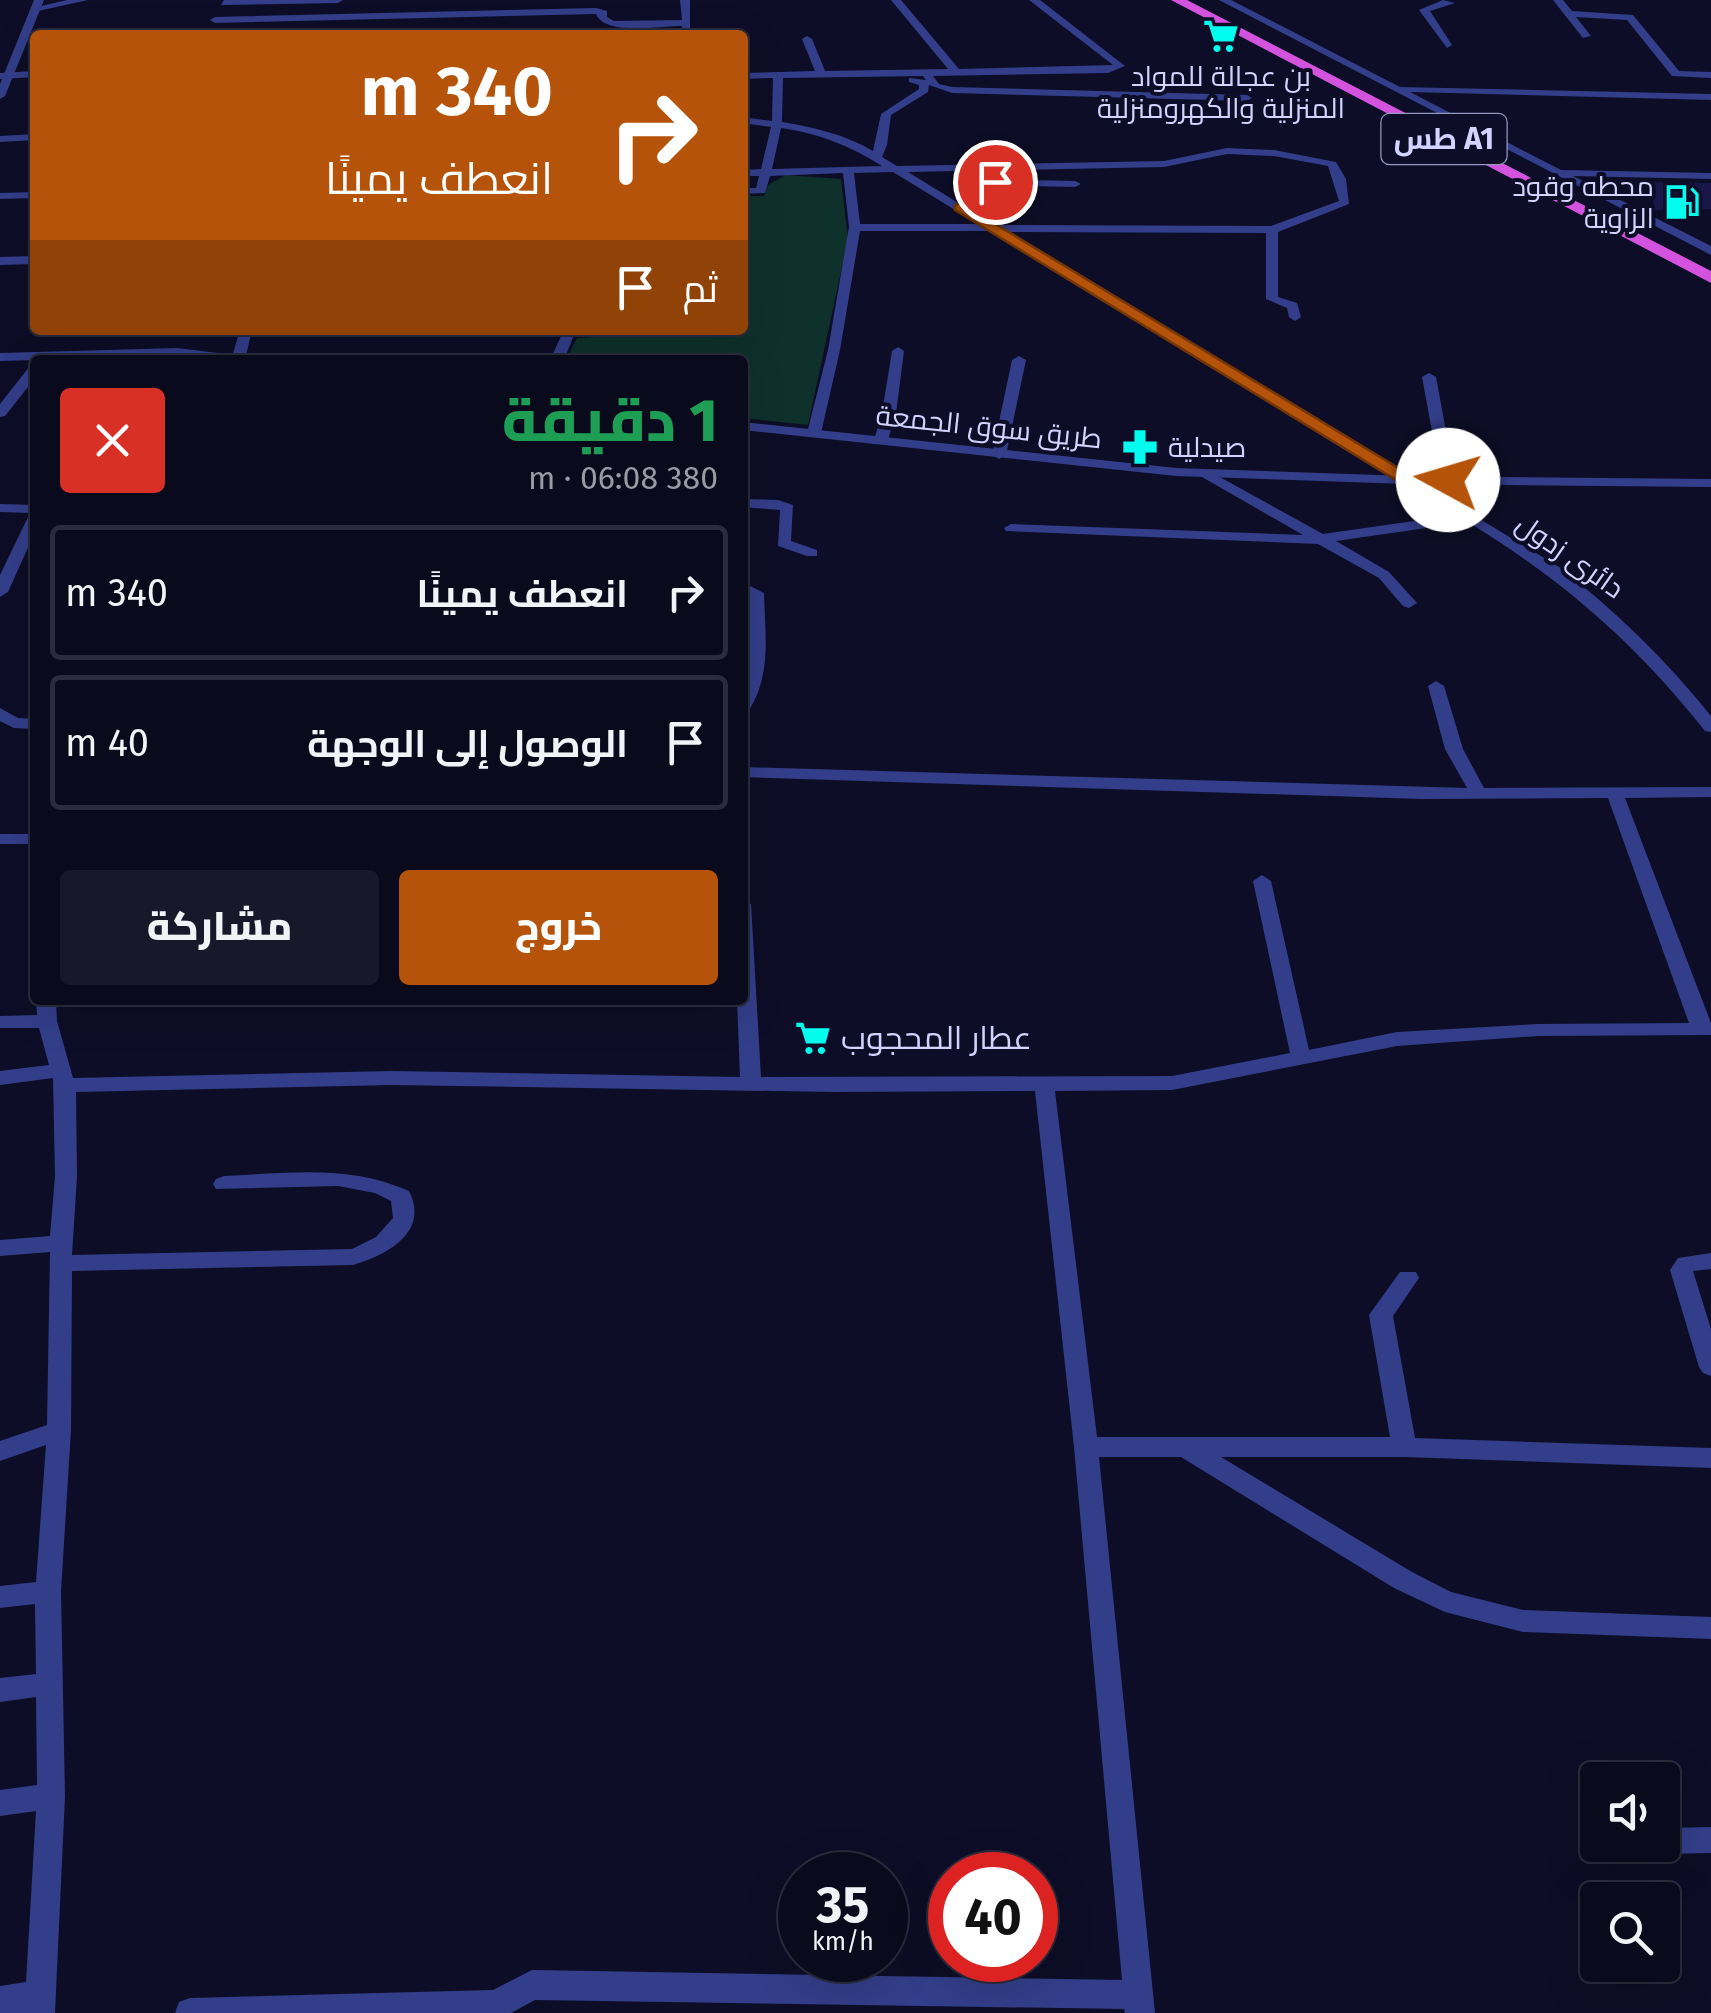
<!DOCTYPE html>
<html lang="ar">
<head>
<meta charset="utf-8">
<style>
	:root { --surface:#0a0a1d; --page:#18182a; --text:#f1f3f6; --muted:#999aa4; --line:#2a2b3b; --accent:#b45309 }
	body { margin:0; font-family:"Fira Sans",Cairo,sans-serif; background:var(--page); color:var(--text); direction:rtl; height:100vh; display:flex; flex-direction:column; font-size:38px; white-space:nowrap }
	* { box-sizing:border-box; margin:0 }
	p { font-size:32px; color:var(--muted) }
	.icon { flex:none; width:55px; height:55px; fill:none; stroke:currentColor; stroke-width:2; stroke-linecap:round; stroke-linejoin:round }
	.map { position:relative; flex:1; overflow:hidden; direction:ltr }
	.side { position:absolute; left:30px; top:355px; width:718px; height:650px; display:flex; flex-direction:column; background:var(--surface); border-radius:10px; box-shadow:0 10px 40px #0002,0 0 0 2px var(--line); direction:rtl }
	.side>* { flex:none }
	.banner { position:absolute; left:30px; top:30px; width:718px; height:305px; border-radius:10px; box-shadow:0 10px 40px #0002,0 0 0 2px var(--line); direction:rtl; background:#b45309; color:#fff; overflow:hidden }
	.buttons { position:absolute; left:1580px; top:1762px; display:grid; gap:20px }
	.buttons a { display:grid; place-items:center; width:100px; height:100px; border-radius:10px; background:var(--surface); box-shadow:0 10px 40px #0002,0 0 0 2px var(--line); font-size:50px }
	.speed { position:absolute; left:778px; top:1852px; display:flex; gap:20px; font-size:50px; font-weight:700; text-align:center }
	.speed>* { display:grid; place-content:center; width:130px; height:130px; border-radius:50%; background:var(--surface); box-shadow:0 10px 40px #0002,0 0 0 2px var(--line); line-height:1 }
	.speed small { font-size:25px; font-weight:400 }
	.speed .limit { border:15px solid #d22; background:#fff; color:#111 }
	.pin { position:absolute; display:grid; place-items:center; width:85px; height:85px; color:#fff; margin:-42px; border:5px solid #fff; border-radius:50%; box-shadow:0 2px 10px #0007 }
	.me { position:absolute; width:110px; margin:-55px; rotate:276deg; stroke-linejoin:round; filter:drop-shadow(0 0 8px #0008) }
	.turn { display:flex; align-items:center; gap:35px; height:210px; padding:0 30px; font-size:45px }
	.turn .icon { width:130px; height:130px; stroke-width:2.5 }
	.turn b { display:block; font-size:70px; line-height:85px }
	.then { display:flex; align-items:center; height:95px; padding:0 30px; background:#0003; gap:20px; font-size:38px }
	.round { display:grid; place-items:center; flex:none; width:105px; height:105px; border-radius:10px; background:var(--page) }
	.head { display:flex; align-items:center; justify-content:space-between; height:170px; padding:0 30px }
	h1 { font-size:60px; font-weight:800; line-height:75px; color:#1e9e55 }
	.button { display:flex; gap:20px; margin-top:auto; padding:20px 30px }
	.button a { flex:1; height:115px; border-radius:10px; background:var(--accent); color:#fff; font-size:40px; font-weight:800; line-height:115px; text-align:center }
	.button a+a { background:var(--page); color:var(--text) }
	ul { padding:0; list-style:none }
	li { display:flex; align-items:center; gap:30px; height:135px; margin:0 20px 15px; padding:0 10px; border:5px solid var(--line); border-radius:10px }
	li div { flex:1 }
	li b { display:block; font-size:38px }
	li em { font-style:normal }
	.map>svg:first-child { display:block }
</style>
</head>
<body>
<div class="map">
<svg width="1711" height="2013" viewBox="0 0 1711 2013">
	<rect width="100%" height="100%" fill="#0d0d27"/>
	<polygon fill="#0f312b" points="786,175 841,179 848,239 808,425 743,418 742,360 566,360 577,338 629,335 631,330 742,330 743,196 764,196 768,185"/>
	<polygon fill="#19174a" points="1652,182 1711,183 1711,209 1654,210"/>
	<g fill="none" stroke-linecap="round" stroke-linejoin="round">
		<g fill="#333e8a" fill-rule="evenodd">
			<polygon points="67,0 88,0 38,11 33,8"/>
			<polygon points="224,0 343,0 338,3 221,5"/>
			<path d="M680,0H690V35H684L682,26C658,26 605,36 596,14L215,23L210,20L215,17L596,8L607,11V17L614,21L682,20Z"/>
			<path d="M891,0H901L959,69L1113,65L1029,0H1040L1125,66L1108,73L933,76L939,84L952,87L1247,95L1252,98L1247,101L952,93L929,85L928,92L891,115L887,145L882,157L897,166L1164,161L1227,148L1274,150L1336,162L1346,179L1349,204L1278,232V297L1297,303L1301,317L1295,321L1289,317L1287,308L1266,299V233L1006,232L1559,567C1616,611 1666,660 1711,716V732L1705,731C1635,643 1564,581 1468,522L1336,541L1389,572L1417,603L1409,608L1403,606L1379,578L1318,544L1006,531L1004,528L1011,524L1303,535L1202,477L1200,474L1207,470L1323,534L1456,515L990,231H860L840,350L821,433L809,436L807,433L828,350L849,227L843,173L770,176L765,193L742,194V188H756L759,176H742V170L761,169L771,127L742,123V117L772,121L773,78L742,79V73L815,71L802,39L807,36L812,39L825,71L948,69ZM923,76L926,80L909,78V82L919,85V89L881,114L873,151C846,135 814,127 782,122L783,78ZM781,128C819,133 850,146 882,166L772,169ZM1227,154L1274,156L1328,166L1339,201L1271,226L994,225L968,208L986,199L988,185L1075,187L1081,184L1075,181L986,179L975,185L976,195L960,204L908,172L1164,167ZM893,172L978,224H860L854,173Z"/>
			<polygon points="1219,0 1231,0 1400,87 1711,94 1711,100 1410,92 1561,170 1711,173 1711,179 1573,176 1711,246 1711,255"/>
			<polygon points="1443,0 1455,3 1430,11 1452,45 1447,48 1419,10"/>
			<polygon points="1553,0 1563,0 1572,11 1633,15 1679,71 1711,72 1711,78 1672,76 1627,20 1576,17 1591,36 1583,38"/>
			<polygon points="35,71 35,77 0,79 0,73"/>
			<polygon points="35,134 35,140 0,142 0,136"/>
			<polygon points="35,192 35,198 0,199 0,193"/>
			<polygon points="35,256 35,264 0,265 0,257"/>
			<polygon points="240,330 252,330 245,360 231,360"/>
			<polygon points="564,330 576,330 564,360 550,360"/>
			<polygon points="898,347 904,351 896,413 888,440 881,444 874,440 882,413 892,351"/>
			<polygon points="1019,356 1026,360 1006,455 999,459 992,455 1012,360"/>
			<polygon points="35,365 35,378 5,416 0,417 0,404 30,366"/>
			<polygon points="1429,373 1436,377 1455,480 1448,484 1441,480 1422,377"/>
			<polygon points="742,499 778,500 793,505 791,541 817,550 817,556 807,556 778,546 780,510 742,507"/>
			<polygon points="0,504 35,505 35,532 8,592 0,597 0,575 30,513 0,512"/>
			<path d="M742,582L764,593C765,635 772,675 748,712L742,713L750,653L748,595L742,593Z"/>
			<path d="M1436,681L1444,686L1463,749L1484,788L1711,787V797L1625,798L1711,1023V1035L1538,1036L1397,1046L1172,1090L1055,1091L1097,1437H1390L1369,1315L1400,1272H1416L1419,1278L1393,1316L1415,1438L1711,1448V1468L1404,1457H1221L1412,1572L1451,1592L1523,1610L1711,1617V1639L1523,1632L1445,1612L1394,1588L1181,1457H1099L1155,2013H1125L1124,2009L535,2000L511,2013H175L179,2002L190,1998L493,1990L532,1970L1122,1980L1074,1447L1035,1091L834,1092L392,1085L76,1092L77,1176L72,1255L352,1249L376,1237L393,1218L391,1201L375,1193L338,1186L216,1189L213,1184L216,1179L224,1176C288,1173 349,1164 409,1191C430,1232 387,1255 353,1265L72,1271L71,1430L61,1591L65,1796L55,2013H0V1986L26,1982L36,1811L0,1816V1790L37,1785L36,1697L0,1702V1678L36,1674L35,1604L0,1608V1586L36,1582L46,1445L0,1461V1441L47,1425L50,1252L0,1256V1240L50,1236L55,1176L53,1078L0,1085V1071L49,1065L39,1028H0V1016L37,1015L36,1000H56L57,1021L73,1078L392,1071L740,1077L737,1000H742V898L751,904L761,1077L1172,1076L1290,1053L1253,881L1262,875L1271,881L1309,1050L1397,1032L1538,1024L1689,1023L1608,798L1421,799L742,777V767L1467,788L1445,749L1428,686Z"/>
			<polygon points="0,708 18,718 35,719 35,729 14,728 0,721"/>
			<rect x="0" y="834" width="35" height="10"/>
			<polygon points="1711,1253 1711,1269 1693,1271 1711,1329 1711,1376 1703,1373 1699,1367 1670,1270 1678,1258"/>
			<polygon points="1711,1827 1711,1853 1662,1854 1652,1850 1649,1845 1662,1845 1662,1828"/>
		</g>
		<g fill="#333e8a" fill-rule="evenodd">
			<polygon points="34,0 44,0 5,96 0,99 0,84"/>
			<polygon points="177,348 243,356 250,360 177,356 0,361 0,353"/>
			<polygon points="742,422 1176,468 1407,476 1711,479 1711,487 1407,484 1176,476 742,430"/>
		</g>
		<polygon fill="#d353df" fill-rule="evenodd" points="1171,0 1187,0 1711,271 1711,283"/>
	</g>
	<polygon fill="#b45309" stroke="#753606" stroke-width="2.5" points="995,178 1001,182 988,187 986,200 969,208 1410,475 1448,475 1456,480 1448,485 1401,483 955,210 955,205 975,196 977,182"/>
	<defs>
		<symbol id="supermarket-bare" viewBox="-9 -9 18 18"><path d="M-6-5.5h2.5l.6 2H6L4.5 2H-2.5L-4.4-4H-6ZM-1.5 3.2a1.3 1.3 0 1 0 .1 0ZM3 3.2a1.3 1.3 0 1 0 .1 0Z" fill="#00fdee" stroke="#0d0d27" stroke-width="2.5" paint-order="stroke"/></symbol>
		<symbol id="fuel-bare" viewBox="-9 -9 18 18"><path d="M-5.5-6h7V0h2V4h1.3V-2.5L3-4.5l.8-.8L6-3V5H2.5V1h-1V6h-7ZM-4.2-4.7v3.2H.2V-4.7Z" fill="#00fdee" stroke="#0d0d27" stroke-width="2.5" paint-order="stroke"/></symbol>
		<symbol id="pharmacy-bare" viewBox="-9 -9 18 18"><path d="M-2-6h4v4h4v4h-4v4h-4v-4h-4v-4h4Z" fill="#00fdee" stroke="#0d0d27" stroke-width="2.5" paint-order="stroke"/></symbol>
	</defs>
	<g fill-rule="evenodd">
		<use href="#supermarket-bare" x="1196" y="11" width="50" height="50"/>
		<use href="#fuel-bare" x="1657" y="177" width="50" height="50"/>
		<use href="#pharmacy-bare" x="1115" y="422" width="50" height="50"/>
		<use href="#supermarket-bare" x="788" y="1013" width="50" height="50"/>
	</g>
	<g text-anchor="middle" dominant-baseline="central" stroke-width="8" stroke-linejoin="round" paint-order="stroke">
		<g font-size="28" fill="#d2d4ff" stroke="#0d0d27">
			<text x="1221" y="76">بن عجالة للمواد<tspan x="1221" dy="32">المنزلية والكهرومنزلية</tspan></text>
			<text x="1654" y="186" text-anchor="end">محطه وقود<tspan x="1654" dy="32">الزاوية</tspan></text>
			<text x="1168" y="447" text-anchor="start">صيدلية</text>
		</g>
		<g font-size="28" fill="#d2d4ff" stroke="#0d0d27">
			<text transform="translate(989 427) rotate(6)">طريق سوق الجمعة</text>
			<text transform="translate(1570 556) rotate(35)">دائرى زدول</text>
		</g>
		<rect fill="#0d0d27" stroke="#9798be" stroke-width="2.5" x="1381.5" y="114" width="125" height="50" rx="8"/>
		<g font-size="30" font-weight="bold" fill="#d2d4ff">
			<text x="1444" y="139">طس A1</text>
		</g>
		<g font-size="32" fill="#d2d4ff" stroke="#0d0d27" text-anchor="start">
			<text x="841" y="1038">عطار المحجوب</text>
		</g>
	</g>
</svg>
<div class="buttons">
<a><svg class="icon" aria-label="sound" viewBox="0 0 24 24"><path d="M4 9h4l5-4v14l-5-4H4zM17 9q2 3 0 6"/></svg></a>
<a><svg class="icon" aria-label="search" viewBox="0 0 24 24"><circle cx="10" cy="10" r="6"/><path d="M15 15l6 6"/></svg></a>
</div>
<div class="speed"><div>35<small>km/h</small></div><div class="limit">40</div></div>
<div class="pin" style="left:995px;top:182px;background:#d93025"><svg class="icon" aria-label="arrive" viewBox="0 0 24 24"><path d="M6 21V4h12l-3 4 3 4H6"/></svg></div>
<svg class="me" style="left:1448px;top:480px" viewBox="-20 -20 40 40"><circle r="19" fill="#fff"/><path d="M0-13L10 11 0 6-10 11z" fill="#b45309"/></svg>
<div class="banner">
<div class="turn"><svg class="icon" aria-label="right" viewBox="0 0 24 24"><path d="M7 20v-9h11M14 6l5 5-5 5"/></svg><div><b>340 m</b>انعطف يمينًا</div></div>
<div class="then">ثم<svg class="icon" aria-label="arrive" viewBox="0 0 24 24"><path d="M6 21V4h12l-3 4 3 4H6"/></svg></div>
</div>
<section class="side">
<div class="head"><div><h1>1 دقيقة</h1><p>380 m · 06:08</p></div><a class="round" style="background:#d93025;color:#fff"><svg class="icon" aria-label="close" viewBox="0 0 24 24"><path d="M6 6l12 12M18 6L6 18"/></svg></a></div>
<ul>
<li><svg class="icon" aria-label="right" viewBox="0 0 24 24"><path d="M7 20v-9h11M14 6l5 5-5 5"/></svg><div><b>انعطف يمينًا</b></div><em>340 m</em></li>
<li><svg class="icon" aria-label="arrive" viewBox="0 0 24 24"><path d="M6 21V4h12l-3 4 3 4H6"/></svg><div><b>الوصول إلى الوجهة</b></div><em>40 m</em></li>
</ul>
<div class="button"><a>خروج</a><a>مشاركة</a></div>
</section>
</div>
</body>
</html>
